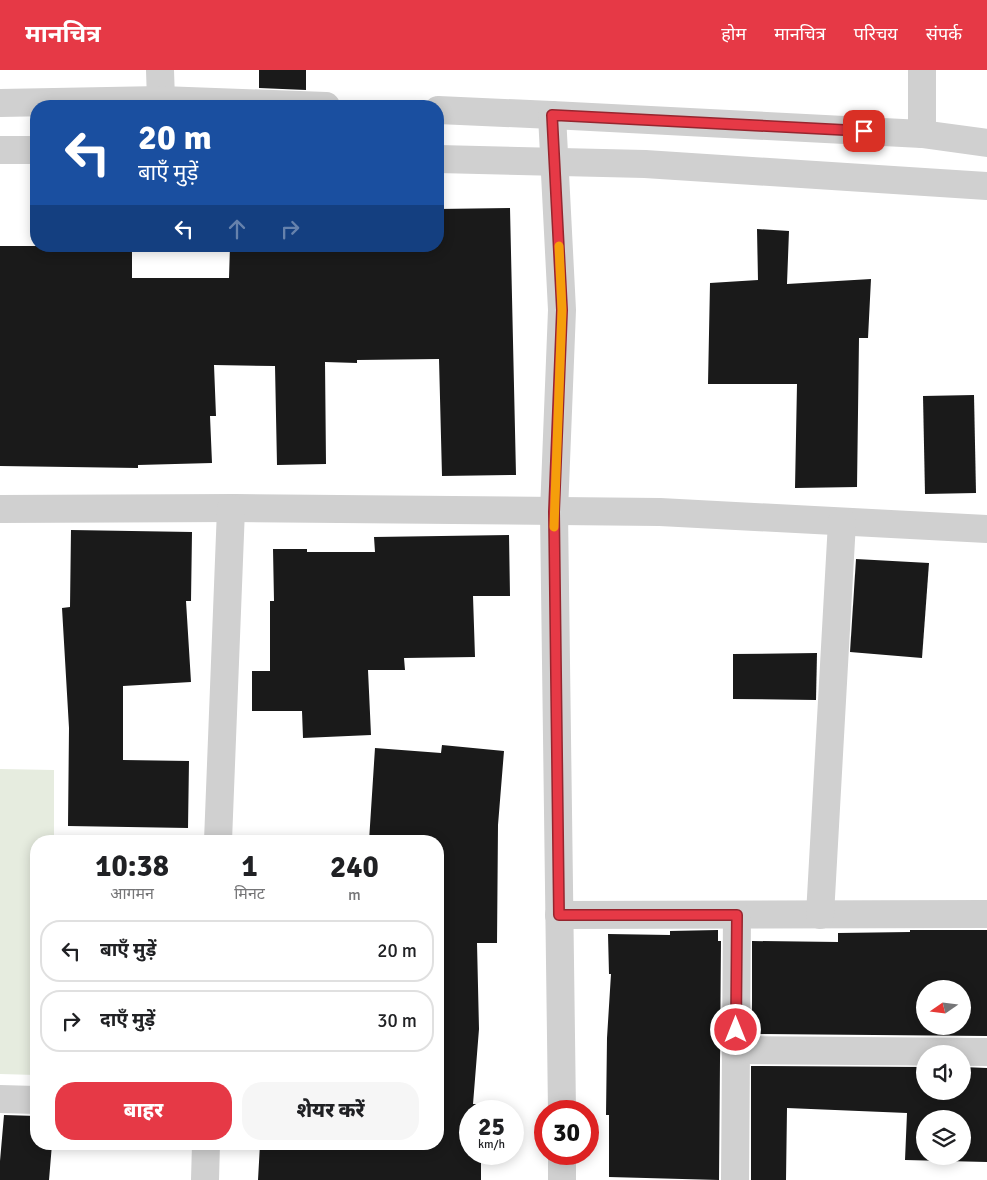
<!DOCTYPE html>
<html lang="hi">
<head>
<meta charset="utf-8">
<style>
	:root { --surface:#fff; --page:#f6f6f6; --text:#202124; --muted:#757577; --line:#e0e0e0; --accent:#e63946 }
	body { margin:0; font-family:Signika,"Noto Sans Devanagari",sans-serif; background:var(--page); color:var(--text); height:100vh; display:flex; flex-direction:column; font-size:19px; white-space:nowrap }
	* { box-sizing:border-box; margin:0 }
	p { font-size:16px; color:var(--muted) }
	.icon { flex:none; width:28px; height:28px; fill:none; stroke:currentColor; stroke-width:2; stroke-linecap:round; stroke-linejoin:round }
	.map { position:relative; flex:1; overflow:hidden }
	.panel { position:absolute; left:30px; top:765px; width:414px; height:315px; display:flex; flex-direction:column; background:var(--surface); border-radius:20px; box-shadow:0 2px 12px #0003 }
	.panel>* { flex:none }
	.guide { position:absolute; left:30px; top:30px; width:414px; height:152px; border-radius:20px; box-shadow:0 2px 12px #0003; background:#1a4fa0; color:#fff; overflow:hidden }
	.needle { width:32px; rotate:256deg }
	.buttons { position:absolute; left:916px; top:910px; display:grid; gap:10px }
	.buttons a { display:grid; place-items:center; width:55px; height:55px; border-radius:50%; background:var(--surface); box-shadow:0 2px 12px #0003; font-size:25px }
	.speed { position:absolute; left:459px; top:1030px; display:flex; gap:10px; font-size:25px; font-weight:700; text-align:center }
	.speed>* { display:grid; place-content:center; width:65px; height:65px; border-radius:50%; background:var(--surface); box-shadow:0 2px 12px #0003; line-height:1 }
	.speed small { font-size:12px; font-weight:400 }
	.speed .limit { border:8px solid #d22; background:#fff; color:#111 }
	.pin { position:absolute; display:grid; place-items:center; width:42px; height:42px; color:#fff; margin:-21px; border-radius:10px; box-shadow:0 2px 8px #0006 }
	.me { position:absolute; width:55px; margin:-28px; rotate:0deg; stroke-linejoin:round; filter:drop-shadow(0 0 4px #0008) }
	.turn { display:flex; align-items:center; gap:18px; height:105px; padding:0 25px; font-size:22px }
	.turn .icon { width:65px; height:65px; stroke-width:2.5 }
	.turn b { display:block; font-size:35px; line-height:42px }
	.lanes { display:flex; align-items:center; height:48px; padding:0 25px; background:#0003; justify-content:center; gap:25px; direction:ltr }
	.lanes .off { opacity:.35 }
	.eta { display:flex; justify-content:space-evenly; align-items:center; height:85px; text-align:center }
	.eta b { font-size:30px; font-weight:800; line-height:35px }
	.action { display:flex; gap:10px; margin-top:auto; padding:10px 25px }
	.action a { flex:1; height:58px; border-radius:20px; background:var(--accent); color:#fff; font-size:20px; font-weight:800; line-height:58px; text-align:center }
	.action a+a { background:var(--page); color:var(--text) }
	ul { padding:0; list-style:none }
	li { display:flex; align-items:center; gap:15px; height:62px; margin:0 10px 8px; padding:0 15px; border:2px solid var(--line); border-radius:20px }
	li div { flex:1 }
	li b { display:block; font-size:19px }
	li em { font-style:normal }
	header { display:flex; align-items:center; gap:30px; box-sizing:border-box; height:70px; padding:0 25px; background:var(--accent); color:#fff }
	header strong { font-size:24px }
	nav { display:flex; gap:28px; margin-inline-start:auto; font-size:18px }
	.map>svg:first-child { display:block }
</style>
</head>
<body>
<header>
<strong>मानचित्र</strong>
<nav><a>होम</a><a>मानचित्र</a><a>परिचय</a><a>संपर्क</a></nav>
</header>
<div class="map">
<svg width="987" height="1110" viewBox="0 0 987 1110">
	<rect width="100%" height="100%" fill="#fff"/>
	<polygon fill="#e6ecdf" points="0,699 54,700 54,771 36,771 36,1005 0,1004"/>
	<g fill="#1a1a1a" fill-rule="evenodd">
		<polygon points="259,0 306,0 306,20 259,18"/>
		<polygon points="510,138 516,405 442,406 439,289 357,290 357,293 325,292 326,394 277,395 275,296 214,295 216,346 210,346 212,393 138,395 138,398 0,396 0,176 132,176 132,208 229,208 230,176 438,176 438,139"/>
		<polygon points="757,159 789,161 787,214 871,209 868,268 859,268 857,417 795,418 797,314 708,314 710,213 758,210"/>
		<polygon points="974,325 976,423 925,424 923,326"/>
		<polygon points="71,460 192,462 191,531 186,531 191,612 123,616 123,690 189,691 188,758 68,756 69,658 62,538 70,537"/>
		<polygon points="509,465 510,526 473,526 475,587 404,588 405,600 368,600 371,665 303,668 302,641 252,641 252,601 270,601 270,531 274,531 273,479 307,479 307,482 375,482 374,467"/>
		<polygon points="856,489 929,493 922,588 850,582"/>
		<polygon points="817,583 816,630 733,629 733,584"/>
		<polygon points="442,675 504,681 498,755 497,873 477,873 479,959 473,1034 482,1034 482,1041 470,1041 470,1084 483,1084 483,1090 481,1090 481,1110 258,1110 260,1074 438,1074 438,771 369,771 375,678 441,683"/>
		<polygon points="718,860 718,871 721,871 719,1110 609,1107 609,1045 606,1045 607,968 611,904 609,904 608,864 670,865 670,861"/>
		<path d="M910,860H987V966L752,964V871L838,872V863L910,862ZM925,919H962V956H925Z"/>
		<path d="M751,996L925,997V1021H962V997L987,998V1092L905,1090L907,1043L787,1038L786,1110H751ZM925,1049H962V1086H925Z"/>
		<polygon points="4,1045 36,1046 36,1074 52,1074 49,1110 0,1110 0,1091"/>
	</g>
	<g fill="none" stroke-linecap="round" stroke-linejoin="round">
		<g stroke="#d0d0d0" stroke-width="28">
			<polyline points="160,0 161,30"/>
			<polyline points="922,0 922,64"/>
			<polyline points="0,33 161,30 326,36"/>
			<polyline points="438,40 552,45 922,64 987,73"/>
			<polyline points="552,45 562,240 554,442 562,1041"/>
			<polyline points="0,439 235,438 660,442 987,459"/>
			<polyline points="218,771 231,439"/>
			<polyline points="559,845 987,844"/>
			<polyline points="820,845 842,452"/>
			<polyline points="736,980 987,982"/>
			<polyline points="0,1029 36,1030"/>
			<polyline points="562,1084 562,1110"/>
			<polyline points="205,1110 206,1074"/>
			<polyline points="735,1110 737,845"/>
		</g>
		<polyline stroke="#d0d0d0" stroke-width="28" points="0,80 36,80"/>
		<polyline stroke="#d0d0d0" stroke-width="28" points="438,89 645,94 987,116"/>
	</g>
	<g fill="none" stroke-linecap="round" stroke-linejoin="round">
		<defs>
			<polyline id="route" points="736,960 737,845 559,845 554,442 562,240 552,45 864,61"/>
		</defs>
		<use href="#route" stroke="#96252e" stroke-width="12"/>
		<use href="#route" stroke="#e63946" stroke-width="9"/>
		<polyline stroke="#f59e0b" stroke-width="9" points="554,457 562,240 559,176"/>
	</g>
</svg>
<div class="buttons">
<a><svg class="needle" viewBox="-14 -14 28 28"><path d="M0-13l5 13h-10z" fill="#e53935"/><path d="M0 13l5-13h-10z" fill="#757577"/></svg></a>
<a><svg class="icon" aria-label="sound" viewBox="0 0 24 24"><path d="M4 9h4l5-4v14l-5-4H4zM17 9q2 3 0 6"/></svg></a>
<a><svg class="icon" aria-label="layers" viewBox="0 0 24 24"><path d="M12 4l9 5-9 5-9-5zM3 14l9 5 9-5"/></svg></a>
</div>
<div class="speed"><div>25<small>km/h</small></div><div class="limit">30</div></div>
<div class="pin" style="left:864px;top:61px;background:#d93025"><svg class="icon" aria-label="arrive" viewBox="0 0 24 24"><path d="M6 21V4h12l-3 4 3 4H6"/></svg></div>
<svg class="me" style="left:736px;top:960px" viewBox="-20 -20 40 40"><circle r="17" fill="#e63946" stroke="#fff" stroke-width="3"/><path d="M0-11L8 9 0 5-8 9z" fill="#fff"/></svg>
<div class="guide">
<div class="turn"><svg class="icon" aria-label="left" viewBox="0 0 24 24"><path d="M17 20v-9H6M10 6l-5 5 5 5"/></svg><div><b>20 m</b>बाएँ मुड़ें</div></div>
<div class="lanes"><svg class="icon" aria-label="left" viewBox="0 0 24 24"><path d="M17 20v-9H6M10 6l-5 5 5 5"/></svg><svg class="icon off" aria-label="ahead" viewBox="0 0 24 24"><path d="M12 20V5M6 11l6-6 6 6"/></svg><svg class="icon off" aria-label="right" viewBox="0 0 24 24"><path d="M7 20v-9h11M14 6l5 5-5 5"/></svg></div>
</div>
<section class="panel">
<div class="eta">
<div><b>10:38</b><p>आगमन</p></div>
<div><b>1</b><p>मिनट</p></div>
<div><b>240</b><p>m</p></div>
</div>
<ul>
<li><svg class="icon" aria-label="left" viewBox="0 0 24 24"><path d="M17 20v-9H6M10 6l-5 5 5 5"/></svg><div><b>बाएँ मुड़ें</b></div><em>20 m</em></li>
<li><svg class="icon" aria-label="right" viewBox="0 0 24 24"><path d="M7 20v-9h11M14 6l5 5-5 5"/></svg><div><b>दाएँ मुड़ें</b></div><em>30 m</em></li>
</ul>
<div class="action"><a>बाहर</a><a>शेयर करें</a></div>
</section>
</div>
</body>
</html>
